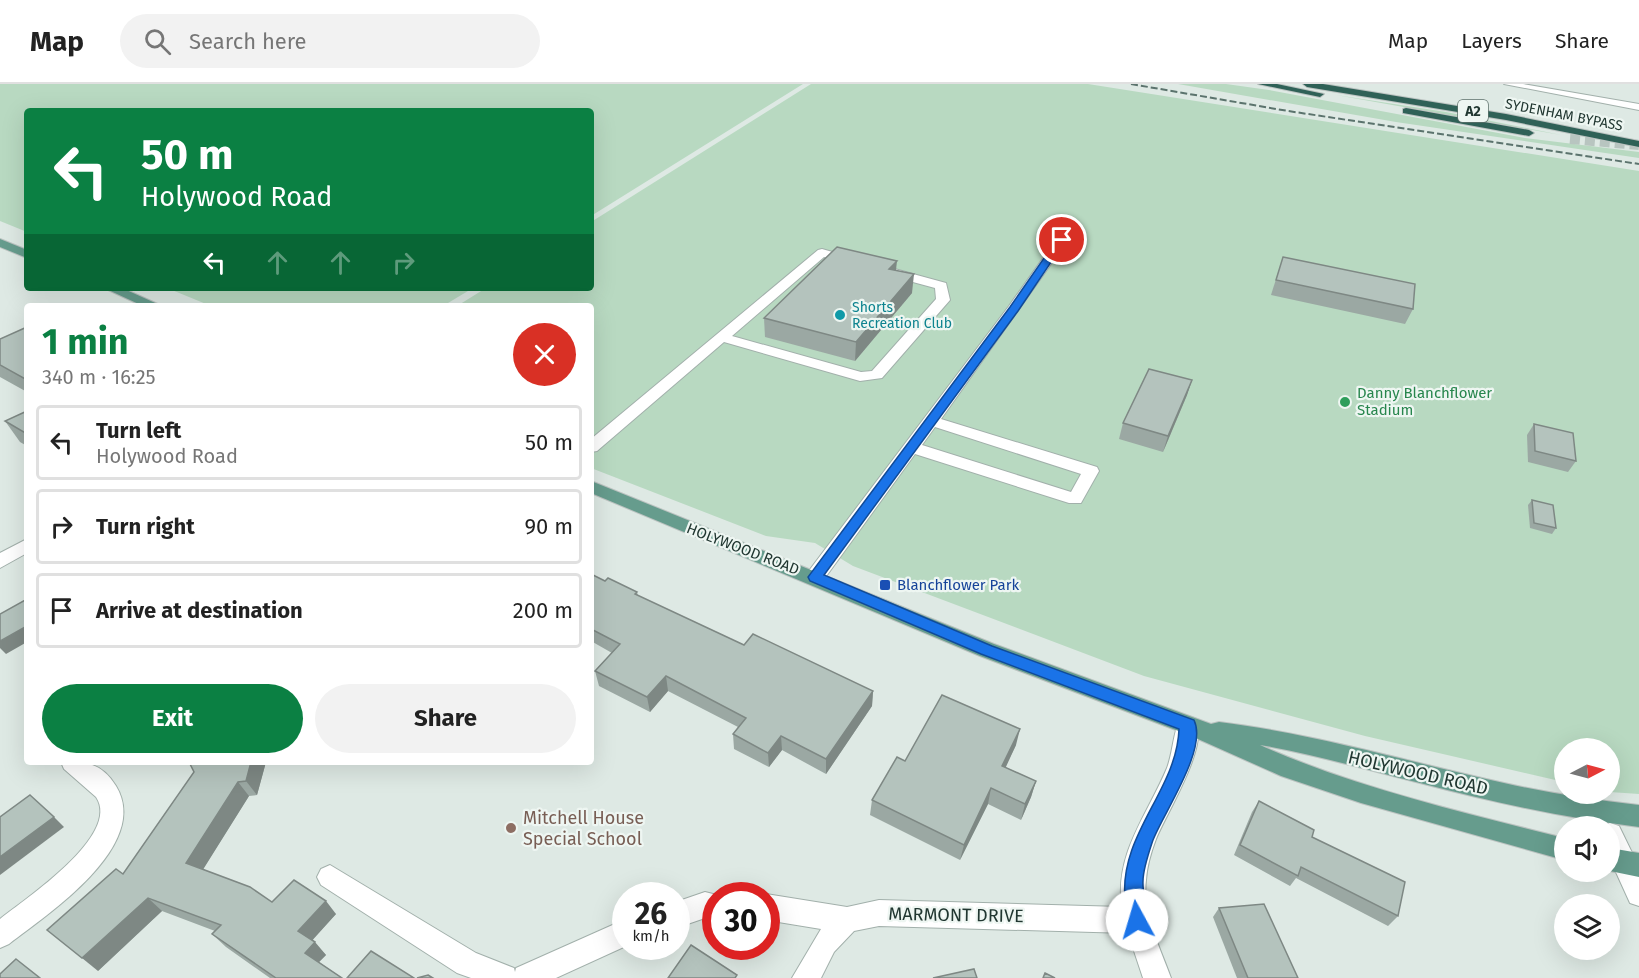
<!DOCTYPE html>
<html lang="en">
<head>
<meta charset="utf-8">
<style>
	:root { --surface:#fff; --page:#f2f2f2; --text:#222; --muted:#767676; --line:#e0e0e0; --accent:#0b8043 }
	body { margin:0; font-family:"Fira Sans",sans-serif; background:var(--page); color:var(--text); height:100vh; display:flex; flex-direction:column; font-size:22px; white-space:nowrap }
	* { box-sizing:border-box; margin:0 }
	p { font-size:20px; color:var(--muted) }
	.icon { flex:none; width:33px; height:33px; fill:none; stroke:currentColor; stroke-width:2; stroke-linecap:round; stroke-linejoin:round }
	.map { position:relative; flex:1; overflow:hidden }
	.panel { position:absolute; left:24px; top:219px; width:570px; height:462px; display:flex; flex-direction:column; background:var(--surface); border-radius:6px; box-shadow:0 6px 24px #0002 }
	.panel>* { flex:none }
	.banner { position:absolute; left:24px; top:24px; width:570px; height:183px; border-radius:6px; box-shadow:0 6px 24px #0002; background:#0b8043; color:#fff; overflow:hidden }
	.needle { width:39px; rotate:84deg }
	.buttons { position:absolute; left:1554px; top:654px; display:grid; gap:12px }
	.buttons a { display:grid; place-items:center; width:66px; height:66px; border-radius:50%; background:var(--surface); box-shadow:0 6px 24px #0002; font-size:30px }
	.speed { position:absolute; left:612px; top:798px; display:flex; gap:12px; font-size:30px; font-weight:700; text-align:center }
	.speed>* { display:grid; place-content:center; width:78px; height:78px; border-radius:50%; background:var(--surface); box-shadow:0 6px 24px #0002; line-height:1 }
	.speed small { font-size:15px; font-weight:400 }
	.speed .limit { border:9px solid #d22; background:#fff; color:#111 }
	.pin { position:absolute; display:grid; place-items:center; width:51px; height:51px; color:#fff; margin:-26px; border:3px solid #fff; border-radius:50%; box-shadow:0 2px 6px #0007 }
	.me { position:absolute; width:66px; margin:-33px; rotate:354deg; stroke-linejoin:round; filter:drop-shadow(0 0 4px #0008) }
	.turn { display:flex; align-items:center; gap:21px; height:126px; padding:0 18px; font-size:27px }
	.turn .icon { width:78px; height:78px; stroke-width:2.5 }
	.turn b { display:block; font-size:42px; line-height:51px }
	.lanes { display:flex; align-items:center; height:57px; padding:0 18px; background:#0003; justify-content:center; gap:30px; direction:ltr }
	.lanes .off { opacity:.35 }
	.round { display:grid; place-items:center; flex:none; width:63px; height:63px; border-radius:32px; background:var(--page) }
	.overview { display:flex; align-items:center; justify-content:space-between; height:102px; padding:0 18px }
	h1 { font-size:36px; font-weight:700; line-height:45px; color:var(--accent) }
	.button { display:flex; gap:12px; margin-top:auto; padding:12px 18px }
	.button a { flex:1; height:69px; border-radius:36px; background:var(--accent); color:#fff; font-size:24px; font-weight:700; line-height:69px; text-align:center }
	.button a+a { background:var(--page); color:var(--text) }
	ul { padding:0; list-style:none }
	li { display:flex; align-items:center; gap:18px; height:75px; margin:0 12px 9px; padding:0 6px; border:3px solid var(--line); border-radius:6px }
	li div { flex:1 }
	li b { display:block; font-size:22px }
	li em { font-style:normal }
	header { display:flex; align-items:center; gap:36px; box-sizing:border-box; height:84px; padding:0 30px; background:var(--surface); border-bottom:2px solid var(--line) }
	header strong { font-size:28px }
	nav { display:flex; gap:33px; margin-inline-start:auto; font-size:21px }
	.search { width:420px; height:54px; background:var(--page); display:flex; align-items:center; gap:15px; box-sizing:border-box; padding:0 21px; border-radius:33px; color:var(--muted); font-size:22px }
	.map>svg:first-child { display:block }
</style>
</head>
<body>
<header>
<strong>Map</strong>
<div class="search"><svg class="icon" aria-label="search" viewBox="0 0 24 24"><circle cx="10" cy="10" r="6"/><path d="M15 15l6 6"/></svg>Search here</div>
<nav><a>Map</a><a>Layers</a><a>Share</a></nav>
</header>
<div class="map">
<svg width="1639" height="894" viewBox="0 0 1639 894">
	<rect width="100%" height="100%" fill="#dee9e4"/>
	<g fill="#b8d9c1">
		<polygon points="0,0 803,0 591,132 591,27 27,27 27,148 0,137"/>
		<polygon points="811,0 1088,0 1639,87 1639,710 1610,708 1610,664 1564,664 1564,698 1365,652 1144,592 853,482 815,459 766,452 591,384 591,222 457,222 486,204 591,204 591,138"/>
		<polygon points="1178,0 1226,0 1269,6 1525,54 1639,68 1639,74 1396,38"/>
		<polygon points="1336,11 1446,28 1561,51"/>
		<polygon points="167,204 473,204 443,222 211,222"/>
	</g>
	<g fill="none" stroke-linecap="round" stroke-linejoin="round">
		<polyline stroke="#b8c5c0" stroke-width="10" stroke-dasharray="10 5" stroke-linecap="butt" points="1570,55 1639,61"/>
		<defs>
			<g id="minor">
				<polygon points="1504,0 1523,0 1639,20 1639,26"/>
				<path d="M1062,152L1068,156L941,335L1097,383L1099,387L1081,419H1069L915,370L822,498L815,500L808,498L806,493L808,488L1009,222L1058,153ZM935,343L1081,390L1071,408L922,361Z"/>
				<polygon points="822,165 857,175 859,178 853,182 824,173 732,252 861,288 872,287 936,215 935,204 887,191 885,188 887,185 891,184 946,199 950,216 882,294 860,297 724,258 597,367 591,368 591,355 818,166"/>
				<polygon points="27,455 27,469 0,484 0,469"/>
				<path d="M1188,632L1196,635C1209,662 1167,728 1156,755C1151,768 1147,782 1146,796C1142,829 1160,863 1171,894H1143L1128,849L879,842L854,847L834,868L821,894H792L821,845L766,836V812H763L766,810L847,823L879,816L1122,823C1114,770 1148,730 1167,684C1173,668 1173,649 1180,635Z"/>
				<path d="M61,678C86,678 101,678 116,702C152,761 48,830 9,860L0,864V835C25,815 122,751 96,713L64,685Z"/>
				<polygon points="1610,739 1619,742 1639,783 1639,822 1630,819 1610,775 1610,742 1601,742"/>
				<polygon points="330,781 476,869 514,884 515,888 516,884 626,835 626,862 556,894 471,894 457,889 321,801 317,793 321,785"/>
				<polygon points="705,808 721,812 716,812 716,835 705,834 676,844 676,818"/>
			</g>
			<g id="major">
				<polygon points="0,155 27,166 27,174 0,163"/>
				<polygon points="104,204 122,204 162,222 143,222"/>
				<path d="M591,397L994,560L1211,640L1219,638C1316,650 1409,678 1504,699C1549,709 1594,716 1639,721V743C1565,734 1492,718 1420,699C1367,686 1314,670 1260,661C1356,704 1462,728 1564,754V776L1361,719L1281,692L1189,651L980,572L591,409Z"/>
				<polygon points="1610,764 1639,769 1639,793 1610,787"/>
			</g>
			<g id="highway">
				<polygon points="1258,0 1277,0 1324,10 1320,13"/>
				<polygon points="1303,0 1323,0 1506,30 1639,57 1639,63 1506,36 1307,3"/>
				<polygon points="1406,24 1529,46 1534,49 1529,52 1403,29 1403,25"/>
			</g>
		</defs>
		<use href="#minor" stroke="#a2b0ab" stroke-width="2"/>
		<use href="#major" stroke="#bcc3c1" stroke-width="2"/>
		<use href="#highway" stroke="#bcc3c1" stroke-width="2"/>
		<use href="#minor" fill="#fff" fill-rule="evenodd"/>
		<use href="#major" fill="#669c8d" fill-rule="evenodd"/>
		<use href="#highway" fill="#2f6157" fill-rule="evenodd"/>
		<polyline stroke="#5b736d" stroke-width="2" stroke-dasharray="7 3" stroke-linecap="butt" points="1131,0 1288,27 1639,80"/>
	</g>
	<g fill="#9ba8a3">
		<polygon points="1283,173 1413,225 1405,240 1271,211"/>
		<polygon points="896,186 912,209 855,277 765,253 764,234"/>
		<polygon points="27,243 27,308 0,293 0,255"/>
		<polygon points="1192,296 1187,311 1163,368 1119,355 1123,339"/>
		<polygon points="27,327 27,362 20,358 5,337"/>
		<polygon points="1534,340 1576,377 1568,388 1528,378 1527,351"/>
		<polygon points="1532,416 1556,444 1552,450 1530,444 1528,421"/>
		<polygon points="591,490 605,497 637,508 638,512 744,561 873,607 872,622 826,690 782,666 769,683 734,665 733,650 738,643 668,607 650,628 599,602 595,587 612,569 591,557"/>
		<polygon points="1016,661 1005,683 1036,697 1031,713 1021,736 988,720 960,776 870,731 872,716 905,677"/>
		<polygon points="266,678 257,711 249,712 203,785 272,818 336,830 312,856 326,871 319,878 342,894 270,894 226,863 212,850 215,847 162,827 98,887 123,790 194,688"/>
		<polygon points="1259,717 1312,753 1398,832 1388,842 1296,794 1290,802 1234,771 1252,728"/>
		<polygon points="1219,824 1298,894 1237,894 1213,833"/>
	</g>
	<g fill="#7e8884">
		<polygon points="897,177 895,195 889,185"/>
		<polygon points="914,190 912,209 855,277 856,258"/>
		<polygon points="1192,296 1187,311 1163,368 1168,352"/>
		<polygon points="27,542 27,558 6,570 0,564 0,557"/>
		<polygon points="666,592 668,607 650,628 647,613"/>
		<polygon points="873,607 872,622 826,690 826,675"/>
		<polygon points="1020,645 1016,661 999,698 1002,682"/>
		<polygon points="781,652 782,666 769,683 768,669"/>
		<polygon points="251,678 266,678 257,711 246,697"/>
		<polygon points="1036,697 1031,713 1021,736 1025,720"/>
		<polygon points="238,698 249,712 199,792 186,779"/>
		<polygon points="991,704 988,720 960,776 964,761"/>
		<polygon points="54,733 64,743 0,791 0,773"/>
		<polygon points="148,814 162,827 98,887 82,874"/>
		<polygon points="326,817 336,830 309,860 298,847"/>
		<polygon points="315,858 326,871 316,881 305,869"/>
	</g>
	<g fill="#b4c3bd" stroke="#7e8884" stroke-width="1.5">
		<polygon points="837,163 897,177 889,185 914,190 856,258 764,234"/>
		<polygon points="1283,173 1415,200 1413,225 1276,196"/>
		<polygon points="27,243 27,296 0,281 0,255"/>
		<polygon points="1149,285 1192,296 1168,352 1123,339"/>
		<polygon points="27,327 27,350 5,337"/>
		<polygon points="1534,340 1573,349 1576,377 1535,367"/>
		<polygon points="1532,416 1553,421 1556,444 1534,439"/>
		<polygon points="591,490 605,497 608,494 637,508 635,510 744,561 753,550 873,607 826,675 781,652 768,669 733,650 746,634 666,592 647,613 595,587 620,560 591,545"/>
		<polygon points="27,515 27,542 0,557 0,530"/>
		<polygon points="942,611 1020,645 1002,682 1036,697 1025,720 991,704 964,761 872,716 897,673 905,677"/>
		<polygon points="189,678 251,678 246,697 238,698 186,779 250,803 272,818 294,796 326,817 298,847 315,858 305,869 342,894 276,894 212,850 221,841 148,814 82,874 47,846 116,785 123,790 194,688"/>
		<polygon points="30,711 54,733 0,773 0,733"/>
		<polygon points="1259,717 1314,746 1312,753 1405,798 1398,832 1301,783 1298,792 1240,761"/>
		<polygon points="1264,820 1298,894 1248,894 1219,824"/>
		<polygon points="691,861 737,891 735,894 668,894"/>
		<polygon points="371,867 414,894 347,894"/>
		<polygon points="16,875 40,894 0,894 0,890"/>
		<polygon points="974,885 977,894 933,894"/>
		<polygon points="1045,889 1055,894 1043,894"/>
		<polygon points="428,891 433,894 417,894"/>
	</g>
	<path fill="#1a73e8" stroke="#114b97" stroke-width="1.5" d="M1058,154L1066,156L1018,227L824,491L992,562L1194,636C1208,665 1164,728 1153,756C1149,768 1143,785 1143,797C1142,812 1150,828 1144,843L1137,845L1130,843C1126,834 1126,825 1125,815C1119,750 1177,706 1179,645L981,570L810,497L808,493L1010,223Z"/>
	<circle fill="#0f9aa8" stroke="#eef6f2" stroke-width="2" cx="840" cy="231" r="6"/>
	<circle fill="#2e9e5b" stroke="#eef6f2" stroke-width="2" cx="1345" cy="318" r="6"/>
	<rect fill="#1a4fb4" stroke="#eef6f2" stroke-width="2" x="879" y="495" width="12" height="12" rx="3"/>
	<circle fill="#8d6e63" stroke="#eef6f2" stroke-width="2" cx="511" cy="744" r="6"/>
	<g text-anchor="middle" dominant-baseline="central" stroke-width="4.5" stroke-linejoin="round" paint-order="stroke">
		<rect fill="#eef6f2" stroke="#5e706b" stroke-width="1.5" x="1458" y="16" width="30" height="22" rx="4.5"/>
		<g font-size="14" font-weight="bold" fill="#213731">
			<text x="1473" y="27">A2</text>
		</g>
		<g font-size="14" fill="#213731" stroke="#eef6f2">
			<text transform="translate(1564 31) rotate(11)">SYDENHAM BYPASS</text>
		</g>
		<g font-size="14" fill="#0d838f" stroke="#eef6f2" text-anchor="start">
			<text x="852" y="223">Shorts<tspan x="852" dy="16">Recreation Club</tspan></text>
		</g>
		<g font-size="15" fill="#27864d" stroke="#eef6f2" text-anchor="start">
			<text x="1357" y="309">Danny Blanchflower<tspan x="1357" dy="17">Stadium</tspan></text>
		</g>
		<g font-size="15" fill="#213731" stroke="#eef6f2">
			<text transform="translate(743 465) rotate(21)">HOLYWOOD ROAD</text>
		</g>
		<g font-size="15" fill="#164399" stroke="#eef6f2" text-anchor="start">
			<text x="897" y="501">Blanchflower Park</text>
		</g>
		<g font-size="18" fill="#213731" stroke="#eef6f2">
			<text transform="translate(1418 689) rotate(13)">HOLYWOOD ROAD</text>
			<text transform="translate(956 831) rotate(1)">MARMONT DRIVE</text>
		</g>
		<g font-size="18" fill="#785e54" stroke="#eef6f2" text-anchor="start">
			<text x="523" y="734">Mitchell House<tspan x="523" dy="21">Special School</tspan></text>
		</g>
	</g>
</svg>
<div class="buttons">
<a><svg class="needle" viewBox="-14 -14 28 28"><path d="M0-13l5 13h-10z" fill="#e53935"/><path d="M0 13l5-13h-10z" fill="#767676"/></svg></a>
<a><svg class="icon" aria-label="sound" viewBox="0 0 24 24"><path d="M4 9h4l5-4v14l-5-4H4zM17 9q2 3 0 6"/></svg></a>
<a><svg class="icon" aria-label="layers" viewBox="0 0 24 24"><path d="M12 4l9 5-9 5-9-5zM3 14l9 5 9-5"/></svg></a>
</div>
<div class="speed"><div>26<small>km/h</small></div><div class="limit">30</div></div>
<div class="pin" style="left:1062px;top:156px;background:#d93025"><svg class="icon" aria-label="arrive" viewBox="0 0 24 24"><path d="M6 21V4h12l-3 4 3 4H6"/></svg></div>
<svg class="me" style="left:1137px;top:836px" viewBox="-20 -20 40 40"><circle r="19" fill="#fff"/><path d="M0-13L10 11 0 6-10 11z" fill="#1a73e8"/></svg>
<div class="banner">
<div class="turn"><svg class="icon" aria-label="left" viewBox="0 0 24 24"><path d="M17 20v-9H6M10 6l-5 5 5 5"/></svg><div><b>50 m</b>Holywood Road</div></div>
<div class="lanes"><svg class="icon" aria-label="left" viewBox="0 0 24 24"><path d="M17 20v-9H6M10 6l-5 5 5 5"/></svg><svg class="icon off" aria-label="ahead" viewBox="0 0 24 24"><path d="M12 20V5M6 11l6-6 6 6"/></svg><svg class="icon off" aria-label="ahead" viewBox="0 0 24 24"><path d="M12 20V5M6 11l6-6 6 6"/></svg><svg class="icon off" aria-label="right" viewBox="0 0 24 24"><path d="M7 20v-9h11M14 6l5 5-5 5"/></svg></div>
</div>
<section class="panel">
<div class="overview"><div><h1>1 min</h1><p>340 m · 16:25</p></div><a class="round" style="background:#d93025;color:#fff"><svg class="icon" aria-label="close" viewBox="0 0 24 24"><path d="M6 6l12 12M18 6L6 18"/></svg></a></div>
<ul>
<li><svg class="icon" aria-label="left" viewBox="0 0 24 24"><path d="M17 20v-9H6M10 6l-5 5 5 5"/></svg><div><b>Turn left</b><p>Holywood Road</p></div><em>50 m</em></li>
<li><svg class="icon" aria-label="right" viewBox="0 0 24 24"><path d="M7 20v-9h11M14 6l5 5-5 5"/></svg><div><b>Turn right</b></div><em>90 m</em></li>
<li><svg class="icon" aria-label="arrive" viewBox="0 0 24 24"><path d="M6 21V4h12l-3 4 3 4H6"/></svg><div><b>Arrive at destination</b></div><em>200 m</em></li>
</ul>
<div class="button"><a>Exit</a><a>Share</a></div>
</section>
</div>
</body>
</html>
